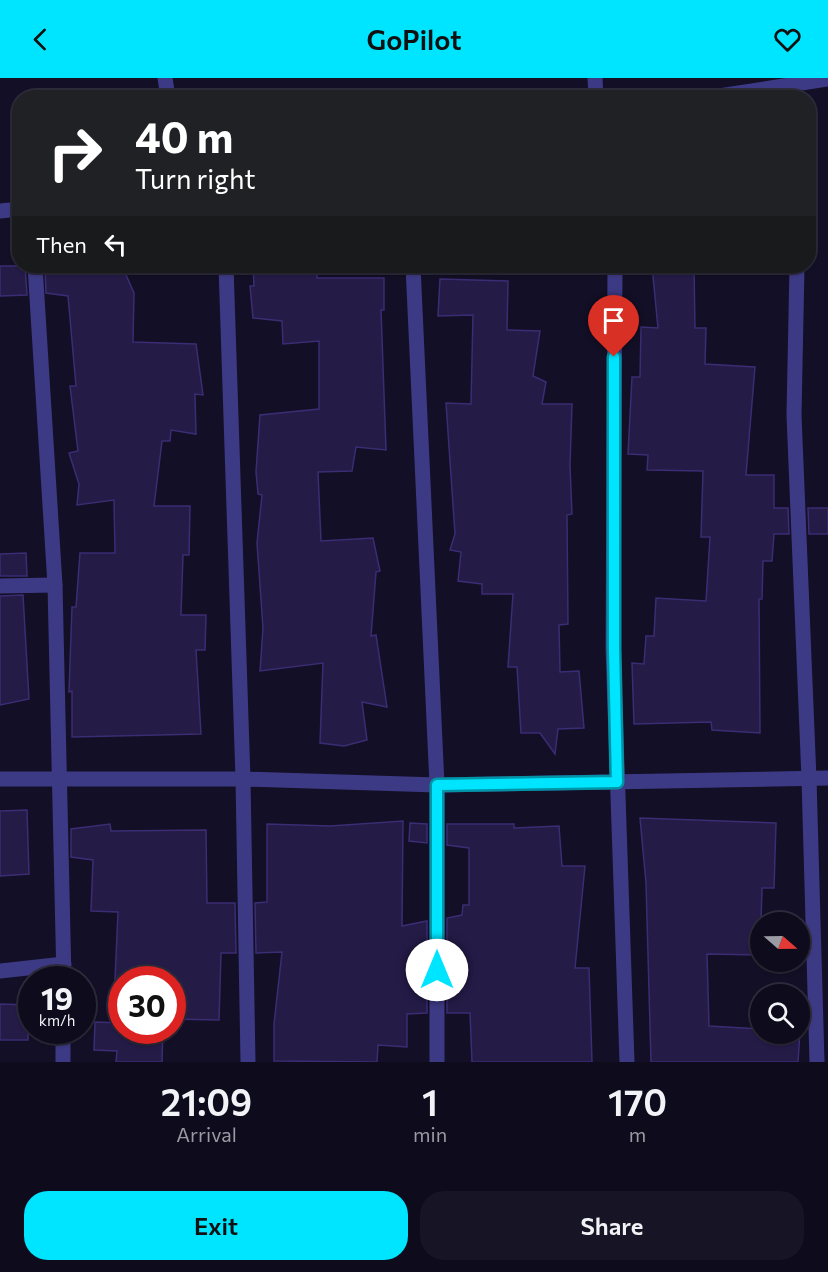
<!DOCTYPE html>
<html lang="en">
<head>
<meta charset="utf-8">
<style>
	:root { --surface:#0e0b1c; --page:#171425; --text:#f1f3f6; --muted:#9b9ba3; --line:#2e2b3b; --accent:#00e5ff }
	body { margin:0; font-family:Commissioner,sans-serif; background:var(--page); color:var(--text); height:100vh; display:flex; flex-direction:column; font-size:22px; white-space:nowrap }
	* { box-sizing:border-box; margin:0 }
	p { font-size:20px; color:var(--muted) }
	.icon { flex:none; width:33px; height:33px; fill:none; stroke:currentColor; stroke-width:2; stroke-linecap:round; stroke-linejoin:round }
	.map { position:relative; height:984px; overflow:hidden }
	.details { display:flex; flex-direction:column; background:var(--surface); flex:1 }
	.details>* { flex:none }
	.hud { position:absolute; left:12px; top:12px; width:804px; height:183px; border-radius:24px; box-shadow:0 2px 4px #0004,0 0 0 2px var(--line); background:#202124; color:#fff; overflow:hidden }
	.needle { width:39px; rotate:110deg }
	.buttons { position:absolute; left:750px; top:834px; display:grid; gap:12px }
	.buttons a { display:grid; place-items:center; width:60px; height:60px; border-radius:50%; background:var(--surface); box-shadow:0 2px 4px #0004,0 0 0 2px var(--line); font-size:30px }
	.speed { position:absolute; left:18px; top:888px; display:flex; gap:12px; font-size:30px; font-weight:700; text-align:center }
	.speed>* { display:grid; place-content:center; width:78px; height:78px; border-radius:50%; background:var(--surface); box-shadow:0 2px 4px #0004,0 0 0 2px var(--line); line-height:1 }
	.speed small { font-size:15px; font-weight:400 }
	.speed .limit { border:9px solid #d22; background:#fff; color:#111 }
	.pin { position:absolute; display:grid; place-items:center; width:51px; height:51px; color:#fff; margin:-62px -26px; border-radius:50% 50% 50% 0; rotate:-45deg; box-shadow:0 0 6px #0007 }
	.pin .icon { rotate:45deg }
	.me { position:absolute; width:66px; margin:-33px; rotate:0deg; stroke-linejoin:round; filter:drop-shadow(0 0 4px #0008) }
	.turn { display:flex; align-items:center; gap:21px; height:126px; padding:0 24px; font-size:27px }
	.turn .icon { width:78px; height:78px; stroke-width:2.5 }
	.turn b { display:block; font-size:42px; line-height:51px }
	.then { display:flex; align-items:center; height:57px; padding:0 24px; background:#0003; gap:12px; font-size:22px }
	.eta { display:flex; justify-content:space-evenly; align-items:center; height:102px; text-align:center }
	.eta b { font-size:36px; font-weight:600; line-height:42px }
	.cta { display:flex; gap:12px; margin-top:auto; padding:12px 24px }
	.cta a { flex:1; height:69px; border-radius:24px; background:var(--accent); color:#111; font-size:24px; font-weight:600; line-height:69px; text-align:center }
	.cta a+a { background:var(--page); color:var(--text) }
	header { display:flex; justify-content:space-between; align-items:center; height:78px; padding:0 24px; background:var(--accent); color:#111; font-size:27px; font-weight:600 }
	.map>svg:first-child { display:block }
</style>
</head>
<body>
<header><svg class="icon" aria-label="back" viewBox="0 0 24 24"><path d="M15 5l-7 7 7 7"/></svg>GoPilot<svg class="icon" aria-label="heart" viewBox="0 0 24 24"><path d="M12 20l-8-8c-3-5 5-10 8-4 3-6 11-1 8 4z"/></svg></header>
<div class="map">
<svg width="828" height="984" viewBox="0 0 828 984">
	<rect width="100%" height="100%" fill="#130f26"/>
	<g fill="#241b47" stroke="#3b2d73" stroke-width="1.5">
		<polygon points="0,188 25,188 27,217 0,218"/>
		<polygon points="45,188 122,188 134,215 133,264 196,266 203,317 195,316 196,356 171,352 170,363 162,363 154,428 190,428 189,477 183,477 181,537 206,537 205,572 196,572 201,656 72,659 72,613 69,614 72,529 76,529 80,475 115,475 114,422 77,427 79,406 69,375 78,373 70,308 76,308 68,218 46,215"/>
		<polygon points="253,188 317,188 317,200 384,200 384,232 381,232 386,372 356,369 352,393 318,394 321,463 373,460 380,493 376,494 371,558 376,557 387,629 362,624 367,662 344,668 320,665 323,585 260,593 263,550 257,465 262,417 258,416 256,394 260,337 319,331 319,263 283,266 282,243 253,240 250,208 254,208"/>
		<polygon points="652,188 694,188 695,250 706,250 705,286 755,289 746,397 774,397 774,430 788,430 789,456 774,456 772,483 763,483 762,521 759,521 760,655 712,652 711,644 634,646 632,585 644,586 646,558 654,558 656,520 706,523 710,459 701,459 703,393 647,392 648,377 628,376 632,299 640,299 641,249 658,250"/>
		<polygon points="440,201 508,203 507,252 540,253 533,298 546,304 542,326 572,326 570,388 572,436 567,437 568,546 559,547 560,594 579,593 584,650 558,651 555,676 540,655 521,655 517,589 508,589 513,516 482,516 482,506 458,503 461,474 450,472 455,456 446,325 471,326 473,237 438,238"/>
		<polygon points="808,430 828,430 828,456 809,456"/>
		<polygon points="26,475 27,498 0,498 0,476"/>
		<polygon points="23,517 29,621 0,627 0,518"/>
		<polygon points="27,732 29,796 0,798 0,733"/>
		<polygon points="640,740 776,745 774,810 762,810 760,877 707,876 709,948 760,951 760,956 800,956 800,953 798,984 651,984 646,805"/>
		<polygon points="403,743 402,848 427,843 427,935 407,936 407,969 378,967 377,984 274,983 274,946 282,874 256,875 255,825 267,824 267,746 330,748"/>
		<polygon points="410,745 427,746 427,765 409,763"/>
		<polygon points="110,746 111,753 206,752 207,825 235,825 236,875 221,875 219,942 172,941 172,902 115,902 118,834 91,833 93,782 71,779 71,751"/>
		<polygon points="447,746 514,746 514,750 559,748 562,788 585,788 575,890 589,890 592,984 472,984 470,935 447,935 447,840 462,837 463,827 469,827 469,770 447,767"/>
		<polygon points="0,926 29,927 28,962 0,962"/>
		<polygon points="95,944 122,945 122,952 163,952 162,984 116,984 117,973 94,972"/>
	</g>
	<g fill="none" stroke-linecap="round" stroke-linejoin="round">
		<g stroke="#3d3a85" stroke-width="15">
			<polyline points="165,0 168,20"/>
			<polyline points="595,0 596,20"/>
			<polyline points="706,20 828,1"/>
			<polyline points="0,133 20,131"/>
			<polyline points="35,188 55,507 64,902"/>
			<polyline points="226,188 243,701 248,984"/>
			<polyline points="413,188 437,707 437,984"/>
			<polyline points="615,188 613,570 627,984"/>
			<polyline points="797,188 794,337 809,701 817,984"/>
			<polyline points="0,508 55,507"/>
			<polyline points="0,701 243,701 437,707 828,700"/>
			<polyline points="0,893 64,886"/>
			<polyline points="63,984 63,952"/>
		</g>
	</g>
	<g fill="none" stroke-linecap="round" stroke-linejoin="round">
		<defs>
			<polyline id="route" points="437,892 437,707 617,704 614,570 614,279"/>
		</defs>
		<use href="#route" stroke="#0095a6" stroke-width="15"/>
		<use href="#route" stroke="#00e5ff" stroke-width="10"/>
	</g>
</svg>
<div class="buttons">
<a><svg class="needle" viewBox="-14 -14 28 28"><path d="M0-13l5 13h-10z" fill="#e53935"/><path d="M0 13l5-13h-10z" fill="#9b9ba3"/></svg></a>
<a><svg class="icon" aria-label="search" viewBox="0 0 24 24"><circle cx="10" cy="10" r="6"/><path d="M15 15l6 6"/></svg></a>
</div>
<div class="speed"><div>19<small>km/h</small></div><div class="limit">30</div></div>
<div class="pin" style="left:614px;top:279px;background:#d93025"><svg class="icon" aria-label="arrive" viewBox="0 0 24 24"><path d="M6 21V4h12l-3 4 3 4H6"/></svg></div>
<svg class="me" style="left:437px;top:892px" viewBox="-20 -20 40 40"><circle r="19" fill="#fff"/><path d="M0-13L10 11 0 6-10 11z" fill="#00e5ff"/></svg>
<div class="hud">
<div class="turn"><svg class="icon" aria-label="right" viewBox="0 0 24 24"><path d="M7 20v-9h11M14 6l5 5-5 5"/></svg><div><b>40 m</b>Turn right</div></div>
<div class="then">Then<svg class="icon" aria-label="left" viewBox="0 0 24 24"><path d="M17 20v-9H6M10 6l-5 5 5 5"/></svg></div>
</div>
</div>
<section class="details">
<div class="eta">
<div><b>21:09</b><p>Arrival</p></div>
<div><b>1</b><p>min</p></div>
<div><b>170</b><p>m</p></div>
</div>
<div class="cta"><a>Exit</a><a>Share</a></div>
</section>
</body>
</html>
